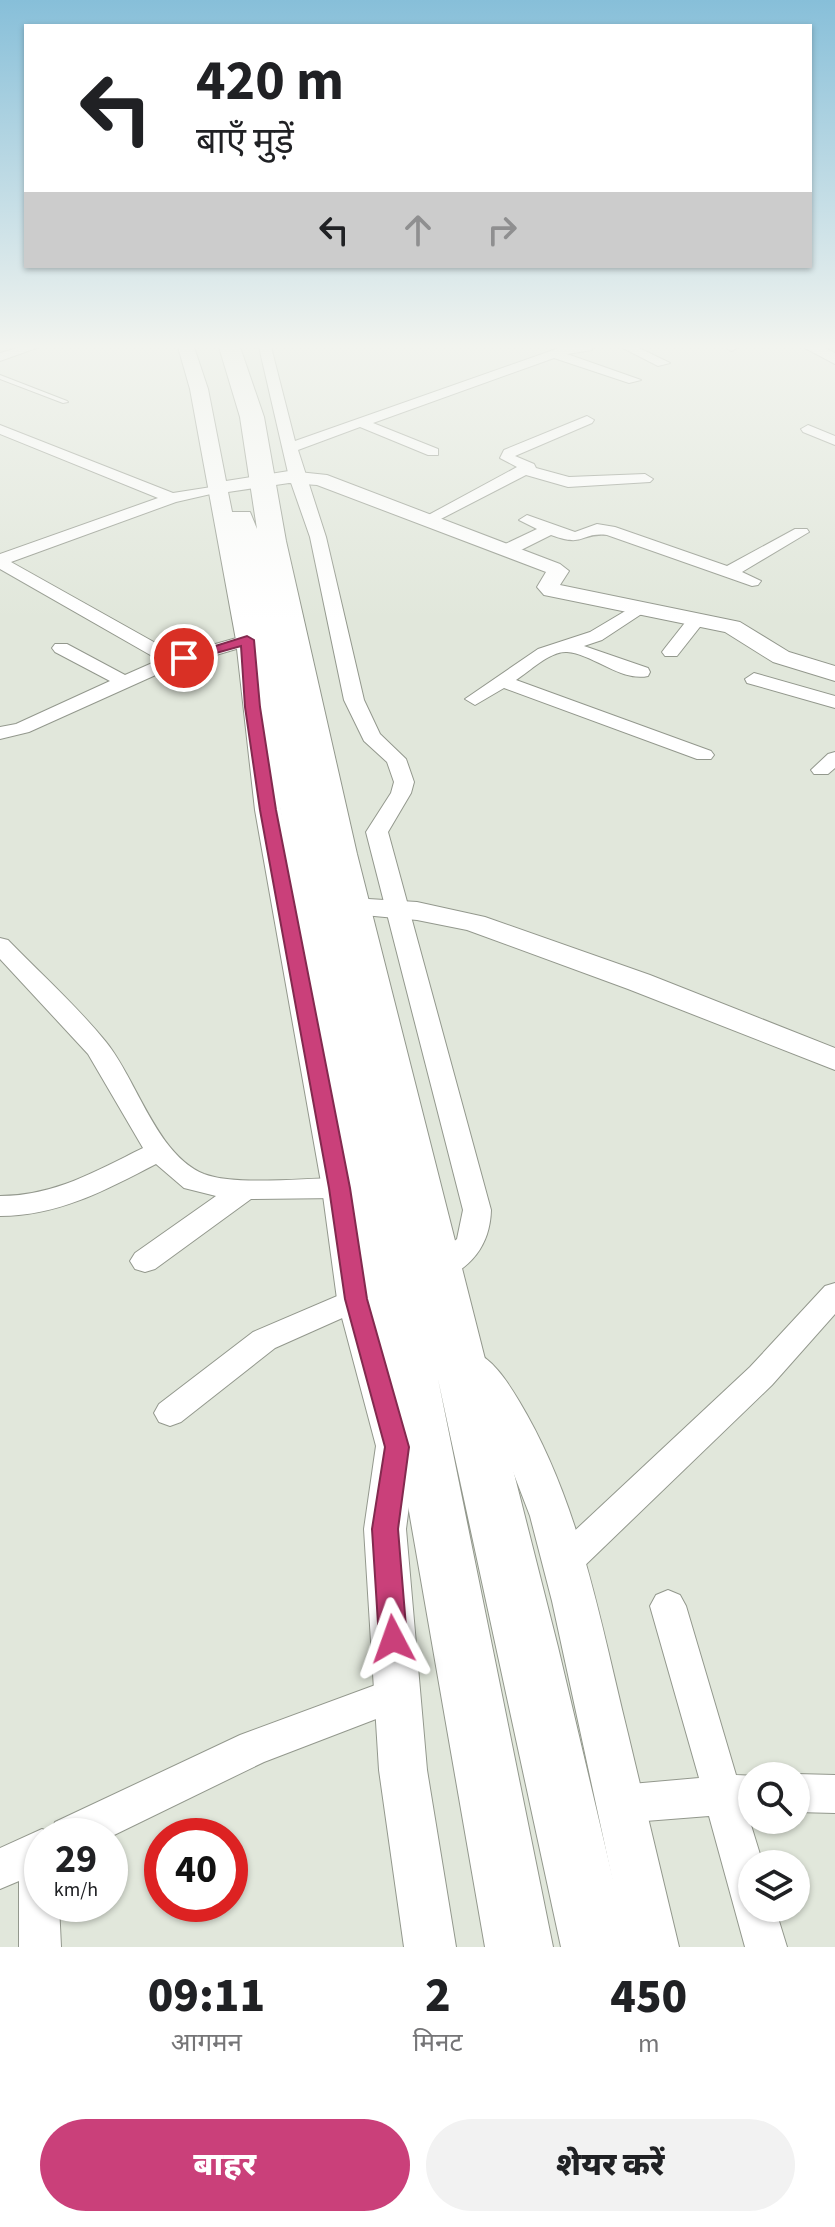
<!DOCTYPE html>
<html lang="hi">
<head>
<meta charset="utf-8">
<style>
	:root { --surface:#fff; --page:#f2f2f2; --text:#202124; --muted:#757577; --accent:#ca407a }
	body { margin:0; font-family:"Source Sans 3","Noto Sans Devanagari",sans-serif; background:var(--page); color:var(--text); height:100vh; display:flex; flex-direction:column; font-size:30px; white-space:nowrap }
	* { box-sizing:border-box; margin:0 }
	p { font-size:26px; color:var(--muted) }
	.icon { flex:none; width:44px; height:44px; fill:none; stroke:currentColor; stroke-width:2; stroke-linecap:round; stroke-linejoin:round }
	.map { position:relative; height:1947px; overflow:hidden }
	.panel { display:flex; flex-direction:column; background:var(--surface); flex:1 }
	.panel>* { flex:none }
	.guide { position:absolute; left:24px; top:24px; width:788px; height:244px; border-radius:0px; box-shadow:0 2px 6px #0004; background:#fff; color:var(--text); overflow:hidden }
	.controls { position:absolute; left:738px; top:1762px; display:grid; gap:16px }
	.controls a { display:grid; place-items:center; width:72px; height:72px; border-radius:50%; background:var(--surface); box-shadow:0 2px 6px #0004; font-size:40px }
	.speed { position:absolute; left:24px; top:1818px; display:flex; gap:16px; font-size:40px; font-weight:700; text-align:center }
	.speed>* { display:grid; place-content:center; width:104px; height:104px; border-radius:50%; background:var(--surface); box-shadow:0 2px 6px #0004; line-height:1 }
	.speed small { font-size:20px; font-weight:400 }
	.speed .limit { border:12px solid #d22; background:#fff; color:#111 }
	.pin { position:absolute; display:grid; place-items:center; width:68px; height:68px; color:#fff; margin:-34px; border:4px solid #fff; border-radius:50%; box-shadow:0 2px 8px #0007 }
	.me { position:absolute; width:88px; margin:-44px; rotate:356deg; stroke-linejoin:round; filter:drop-shadow(0 0 6px #0008) }
	.turn { display:flex; align-items:center; gap:28px; height:168px; padding:0 40px; font-size:36px }
	.turn .icon { width:104px; height:104px; stroke-width:2.5 }
	.turn b { display:block; font-size:56px; line-height:68px }
	.lanes { display:flex; align-items:center; height:76px; padding:0 40px; background:#0003; justify-content:center; gap:40px; direction:ltr }
	.lanes .off { opacity:.35 }
	.eta { display:flex; justify-content:space-evenly; align-items:center; height:136px; text-align:center }
	.eta b { font-size:48px; font-weight:800; line-height:56px }
	.button { display:flex; gap:16px; margin-top:auto; padding:16px 40px }
	.button a { flex:1; height:92px; border-radius:48px; background:var(--accent); color:#fff; font-size:32px; font-weight:800; line-height:92px; text-align:center }
	.button a+a { background:var(--page); color:var(--text) }
	.map>svg:first-child { display:block }
</style>
</head>
<body>
<div class="map">
<svg width="835" height="1947" viewBox="0 0 835 1947">
	<rect width="100%" height="100%" fill="#e1e7db"/>
	<g fill="none" stroke-linecap="round" stroke-linejoin="round">
		<defs>
			<polygon id="service" points="0,375 67,401 68,402 63,403 0,379"/>
			<g id="minor">
				<polygon points="21,347 39,347 0,361 0,353"/>
				<path d="M259,347H271L295,441L562,347H593L592,350L567,354L641,380L629,383L554,358L373,423L438,449V455H428L360,427L298,450L326,537L364,700L380,734L406,759L414,782L411,793L388,832L491,1210C490,1245 471,1270 437,1281L427,1278L422,1270L427,1262L457,1239L463,1210L366,832L391,793L394,782L387,762L364,741L344,700L310,537L289,477Z"/>
				<polygon points="621,347 637,347 670,363 658,366"/>
				<polygon points="725,347 739,347 731,351"/>
				<polygon points="587,416 594,420 592,423 515,456 534,464 536,468 569,477 645,474 653,479 650,482 568,487 526,475 435,522 423,522 421,519 517,467 500,458 504,450"/>
				<polygon points="0,425 173,493 224,485 224,491 176,502 11,562 177,655 247,635 253,636 256,640 253,644 169,669 29,732 0,739 0,727 16,724 110,681 55,652 52,648 55,644 67,644 125,675 159,660 0,569 0,554 158,498 0,434"/>
				<polygon points="808,425 835,436 835,445 803,432 801,429"/>
				<path d="M527,515L575,532L597,524L615,527L727,566L795,529H807L809,532L742,572L761,581L758,585L752,586L607,535C580,532 586,548 551,535L513,554H501L499,550L501,546L537,529L519,520Z"/>
				<path d="M637,604L643,605L646,609L643,613L602,640L584,646L648,668L650,672L648,676C621,682 593,654 567,652C550,651 530,671 516,680L711,751L714,755L711,759H697L504,688L475,705L465,699L538,649L590,632Z"/>
				<polygon points="697,614 706,619 703,623 677,656 665,656 662,652 665,648 691,615"/>
				<polygon points="754,673 835,696 835,708 747,683 745,679"/>
				<polygon points="835,752 835,768 828,774 814,774 811,770 828,754"/>
				<path d="M0,938L8,940C41,974 77,1006 106,1042C137,1080 156,1154 204,1174C235,1186 304,1178 339,1178L349,1181L353,1188L349,1195L339,1198L251,1199L155,1269L145,1272L135,1269L130,1261L135,1253L216,1196L184,1188L156,1164C106,1190 58,1216 0,1216V1196C54,1196 96,1171 143,1148L88,1054L0,959Z"/>
				<polygon points="835,1283 835,1314 772,1385 577,1573 565,1577 553,1573 548,1562 553,1551 750,1367 825,1286"/>
				<polygon points="356,1288 367,1291 371,1299 367,1307 275,1348 181,1422 170,1426 159,1422 154,1413 159,1404 253,1332"/>
				<polygon points="668,1590 680,1595 686,1606 736,1775 757,1776 752,1776 752,1812 747,1812 763,1864 752,1864 752,1908 775,1908 787,1947 745,1947 709,1816 620,1823 606,1818 601,1804 606,1790 620,1785 699,1778 650,1606 656,1595"/>
				<polygon points="397,1677 410,1682 415,1694 410,1706 264,1762 110,1837 42,1836 42,1904 59,1904 61,1947 19,1947 19,1881 0,1889 0,1848 42,1829 51,1833 55,1822 240,1735"/>
				<polygon points="796,1774 835,1775 835,1813 796,1812 796,1776 791,1776"/>
			</g>
			<g id="tertiary">
				<polygon points="178,347 194,347 208,389 226,481 289,471 327,475 560,564 569,571 560,585 740,622 789,652 835,666 835,681 773,662 725,632 544,595 537,587 546,572 317,485 289,483 228,492 258,640 281,810 356,1188 375,1299 408,1416 413,1417 419,1429 406,1529 427,1770 456,1947 404,1947 379,1770 364,1529 376,1446 337,1299 322,1188 255,810 236,640 190,389"/>
				<polygon points="803,347 823,347 835,353 835,364"/>
				<polygon points="352,898 417,902 485,917 650,975 835,1048 835,1070 628,989 467,930 417,920 342,913 338,907 342,901"/>
				<path d="M470,1350C492,1357 507,1381 519,1401C580,1502 600,1621 628,1734C645,1805 662,1876 679,1947H627L552,1601L530,1516L502,1443L451,1365L456,1354Z"/>
			</g>
			<polygon id="trunk" points="219,347 240,347 264,417 286,541 357,854 558,1647 629,1947 561,1947 438,1379 553,1947 485,1947 383,1362 348,1186 228,518 232,512 250,512 257,529 240,417"/>
		</defs>
		<use href="#service" stroke="#93988d" stroke-width="2"/>
		<use href="#minor" stroke="#93988d" stroke-width="2"/>
		<use href="#tertiary" stroke="#93988d" stroke-width="2"/>
		<use href="#trunk" stroke="#93988d" stroke-width="2"/>
		<use href="#service" fill="#fff" fill-rule="evenodd"/>
		<use href="#minor" fill="#fff" fill-rule="evenodd"/>
		<use href="#tertiary" fill="#fff" fill-rule="evenodd"/>
		<use href="#trunk" fill="#fff" fill-rule="evenodd"/>
	</g>
	<linearGradient id="sky" x2="0" y2="1"><stop stop-color="#87bfd9"/><stop offset="0.56" stop-color="#f2f4ef"/><stop offset="1" stop-color="#f2f4ef" stop-opacity="0"/></linearGradient>
	<rect width="835" height="619" fill="url(#sky)"/>
	<polygon fill="#ca407a" stroke="#832a4f" stroke-width="2" points="247,636 254,640 260,707 276,810 350,1188 367,1299 409,1447 398,1529 407,1639 403,1648 393,1651 383,1648 379,1639 372,1529 385,1447 345,1299 329,1188 260,810 245,707 241,646 184,662 177,658"/>
</svg>
<div class="controls">
<a><svg class="icon" aria-label="search" viewBox="0 0 24 24"><circle cx="10" cy="10" r="6"/><path d="M15 15l6 6"/></svg></a>
<a><svg class="icon" aria-label="layers" viewBox="0 0 24 24"><path d="M12 4l9 5-9 5-9-5zM3 14l9 5 9-5"/></svg></a>
</div>
<div class="speed"><div>29<small>km/h</small></div><div class="limit">40</div></div>
<div class="pin" style="left:184px;top:658px;background:#d93025"><svg class="icon" aria-label="arrive" viewBox="0 0 24 24"><path d="M6 21V4h12l-3 4 3 4H6"/></svg></div>
<svg class="me" style="left:393px;top:1639px" viewBox="-20 -20 40 40"><path d="M0-17L14 15 0 8-14 15z" fill="#ca407a" stroke="#fff" stroke-width="4"/></svg>
<div class="guide">
<div class="turn"><svg class="icon" aria-label="left" viewBox="0 0 24 24"><path d="M17 20v-9H6M10 6l-5 5 5 5"/></svg><div><b>420 m</b>बाएँ मुड़ें</div></div>
<div class="lanes"><svg class="icon" aria-label="left" viewBox="0 0 24 24"><path d="M17 20v-9H6M10 6l-5 5 5 5"/></svg><svg class="icon off" aria-label="ahead" viewBox="0 0 24 24"><path d="M12 20V5M6 11l6-6 6 6"/></svg><svg class="icon off" aria-label="right" viewBox="0 0 24 24"><path d="M7 20v-9h11M14 6l5 5-5 5"/></svg></div>
</div>
</div>
<section class="panel">
<div class="eta">
<div><b>09:11</b><p>आगमन</p></div>
<div><b>2</b><p>मिनट</p></div>
<div><b>450</b><p>m</p></div>
</div>
<div class="button"><a>बाहर</a><a>शेयर करें</a></div>
</section>
</body>
</html>
